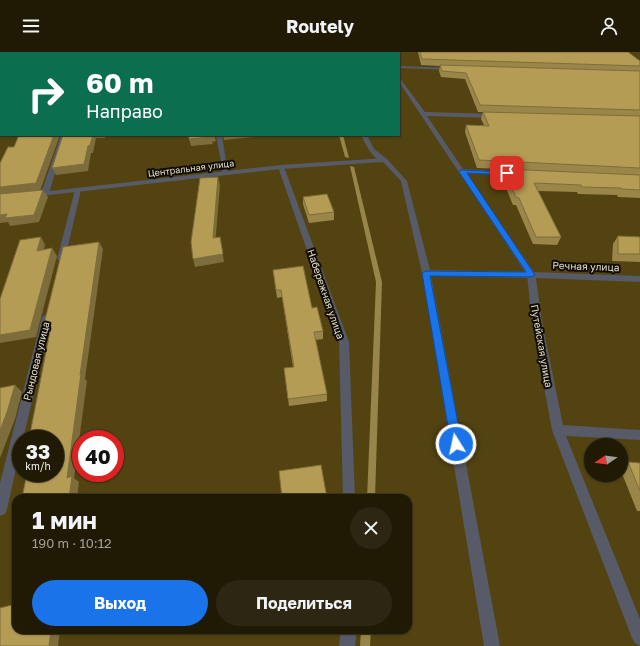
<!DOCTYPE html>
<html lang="ru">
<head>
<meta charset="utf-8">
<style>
	:root { --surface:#201903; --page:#2d2612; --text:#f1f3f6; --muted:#a2a09a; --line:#3d3825; --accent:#1a73e8 }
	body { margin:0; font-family:"Golos Text",sans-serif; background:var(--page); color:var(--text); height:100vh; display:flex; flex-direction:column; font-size:15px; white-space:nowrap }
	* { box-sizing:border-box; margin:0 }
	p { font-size:13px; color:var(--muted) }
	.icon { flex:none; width:22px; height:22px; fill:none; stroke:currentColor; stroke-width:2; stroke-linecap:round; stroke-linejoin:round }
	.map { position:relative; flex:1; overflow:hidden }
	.sheet { position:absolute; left:12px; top:442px; width:400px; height:140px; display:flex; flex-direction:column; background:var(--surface); border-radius:12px; box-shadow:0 1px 3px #0004,0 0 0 1px var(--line) }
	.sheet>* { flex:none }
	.hud { position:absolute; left:0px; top:0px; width:400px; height:84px; box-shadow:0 1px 3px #0004,0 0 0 1px var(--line); background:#0b6e4f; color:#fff; overflow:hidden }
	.needle { width:26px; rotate:257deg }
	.controls { position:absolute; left:584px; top:386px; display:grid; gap:8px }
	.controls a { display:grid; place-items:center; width:44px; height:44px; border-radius:50%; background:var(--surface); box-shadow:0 1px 3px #0004,0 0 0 1px var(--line); font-size:20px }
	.speed { position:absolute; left:12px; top:378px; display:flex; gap:8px; font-size:20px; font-weight:700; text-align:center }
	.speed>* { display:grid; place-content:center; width:52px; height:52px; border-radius:50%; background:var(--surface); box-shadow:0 1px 3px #0004,0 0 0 1px var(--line); line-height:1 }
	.speed small { font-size:10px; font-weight:400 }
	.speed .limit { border:6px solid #d22; background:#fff; color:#111 }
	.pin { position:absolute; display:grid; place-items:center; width:34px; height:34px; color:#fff; margin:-17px; border-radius:8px; box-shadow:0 2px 6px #0006 }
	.me { position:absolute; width:44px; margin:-22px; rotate:350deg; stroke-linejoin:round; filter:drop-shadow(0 0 3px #0008) }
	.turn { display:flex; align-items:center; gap:14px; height:84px; padding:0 20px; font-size:18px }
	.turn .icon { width:52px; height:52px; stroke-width:2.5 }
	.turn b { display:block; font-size:28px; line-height:34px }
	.round { display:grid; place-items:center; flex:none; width:42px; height:42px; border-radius:21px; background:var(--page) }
	.summary { display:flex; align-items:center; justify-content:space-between; height:68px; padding:0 20px }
	h1 { font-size:24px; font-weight:700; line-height:30px }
	.button { display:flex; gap:8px; margin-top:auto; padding:8px 20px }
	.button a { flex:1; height:46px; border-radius:24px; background:var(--accent); color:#fff; font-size:16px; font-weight:700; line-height:46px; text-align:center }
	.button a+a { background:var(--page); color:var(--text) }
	header { display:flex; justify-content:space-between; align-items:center; height:52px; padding:0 20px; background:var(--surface); font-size:18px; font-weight:700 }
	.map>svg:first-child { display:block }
</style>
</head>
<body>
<header><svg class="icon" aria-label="menu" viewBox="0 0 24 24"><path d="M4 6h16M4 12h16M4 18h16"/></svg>Routely<svg class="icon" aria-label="person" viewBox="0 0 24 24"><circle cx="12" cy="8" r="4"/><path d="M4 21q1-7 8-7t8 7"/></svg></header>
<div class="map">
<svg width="640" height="594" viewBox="0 0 640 594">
	<rect width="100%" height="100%" fill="#2b2104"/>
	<path fill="#524311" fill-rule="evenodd" d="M0,0H640V594H0ZM1,1H399V83H1ZM21,387H55V421H21ZM81,387H115V421H81ZM591,393H621V423H591ZM16,446H408V578H16Z"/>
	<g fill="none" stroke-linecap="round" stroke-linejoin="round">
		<g fill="#978549" fill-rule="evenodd">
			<polygon points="294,0 298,0 300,1 296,1"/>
			<polygon points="339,83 343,83 349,106 345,105"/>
			<polygon points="350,114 354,115 382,230 375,446 367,446 376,230"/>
			<polygon points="361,578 371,578 370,594 360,594"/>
		</g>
		<g fill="#575a67" fill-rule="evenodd">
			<polygon points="315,0 319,0 320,1 316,1"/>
			<polygon points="368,0 373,0 374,1 369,1"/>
			<polygon points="399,14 452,16 454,17 452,18 399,16"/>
			<polygon points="399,25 425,60 495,62 498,64 495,66 427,64 463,117 516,120 519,122 516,124 466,121 534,220 640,224 640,230 536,226 542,270 563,373 640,378 640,388 566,384 640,567 640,594 635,591 632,586 552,378 532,270 527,223 399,30"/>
			<rect x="0" y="42" width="1" height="4"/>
			<polygon points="61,83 67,83 49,141 43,142 41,141"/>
			<polygon points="216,83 222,83 228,122 223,121"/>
			<path d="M361,83H367L374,97L387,107V109C374,111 366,93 361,83Z"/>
			<polygon points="279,114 284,115 349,290 355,446 343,446 339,290 278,115"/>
			<polygon points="78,136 81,138 65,207 61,210 57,207 75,138"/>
			<polygon points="47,262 52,265 23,387 21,387 21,395 7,457 5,462 0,464 0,431 42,265"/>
			<polygon points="341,578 357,578 355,594 339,594"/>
		</g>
		<polygon fill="#575a67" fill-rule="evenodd" points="385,106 387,107 407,129 430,218 531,220 535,223 531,226 431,224 500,594 484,594 422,221 401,129 383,110 281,117 32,145 28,143 32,141 281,113"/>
	</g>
	<g fill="#9b8649">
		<polygon points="418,0 628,0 640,9 640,146 618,145 617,143 578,142 577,140 538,139 561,185 557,193 533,192 516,153 513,153 501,124 504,117 477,116 465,80 466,73 484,73 481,67 483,60 490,60 478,60 465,27 441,25 439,19 440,14 421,13"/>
		<polygon points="303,145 334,160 334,168 309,171 303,152"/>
		<polygon points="618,184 640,185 640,210 612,209 613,192"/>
		<polygon points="273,218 312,256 323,279 323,287 315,288 327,342 327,349 289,354 285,324 293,315 282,245 277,246"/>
		<polygon points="628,410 640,411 640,459 637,459 621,419 621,416"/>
	</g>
	<g fill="#7e6d3c">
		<polygon points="54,83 60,83 40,139 0,143 0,135"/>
		<polygon points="93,83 105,83 105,86 96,86 93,101 91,101 88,119 56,123 52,116 88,94"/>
		<polygon points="211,83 214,83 216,89 212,90 213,92 191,94 189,87"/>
		<polygon points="223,83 262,83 262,84 224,88"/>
		<polygon points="218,125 220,133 215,194 213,186"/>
		<polygon points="43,138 48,145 39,170 10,174 8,170 0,171 0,163"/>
		<polygon points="41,185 45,193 42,206 37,199"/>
		<polygon points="220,185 224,210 195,215 193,207"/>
		<polygon points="99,190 103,197 85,327 87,329 74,426 79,430 77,446 69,446 67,426 80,323"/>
		<polygon points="52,196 57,204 36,285 0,291 0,283"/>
		<polygon points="51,274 57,282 49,283 43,276"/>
		<polygon points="15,333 22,340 15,367 0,406 0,379"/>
		<polygon points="51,578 60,578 58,594 49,594"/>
	</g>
	<g fill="#b49c55" stroke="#7e6d3c">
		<polygon points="59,0 110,0 109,1 59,1"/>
		<rect x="179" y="0" width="55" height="1"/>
		<polygon points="420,0 628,0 640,9 640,14 422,7"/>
		<polygon points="440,13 640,19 640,58 480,53 466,21 442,19"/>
		<polygon points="483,60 640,64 640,116 479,108 466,73 489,74"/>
		<polygon points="19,83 54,83 36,131 0,135 0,111 8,95 14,95"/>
		<polygon points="63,83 93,83 90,93 88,94 84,112 52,116"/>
		<polygon points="189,83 211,83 211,85 189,87"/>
		<polygon points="504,117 640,123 640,138 622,137 621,136 582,135 581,133 534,131 561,185 536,185 519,146 516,145"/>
		<polygon points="218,125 213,186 220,185 223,202 193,207 191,190 200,126"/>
		<polygon points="43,138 34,163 5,166 7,162 0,163 0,142"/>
		<polygon points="327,142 334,160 309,163 303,145"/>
		<polygon points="618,184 640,185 640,202 618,202"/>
		<polygon points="41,185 37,199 52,196 30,278 0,283 0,247 20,188"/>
		<polygon points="99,190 80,323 81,322 67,426 72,424 69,446 22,446 27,421 55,421 55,387 29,387 51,274 43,276 63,195"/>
		<polygon points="303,214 312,256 317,255 323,279 314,280 327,342 288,347 284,316 294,315 281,238 276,238 273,218"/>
		<polygon points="15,333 7,360 0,379 0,336"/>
		<polygon points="628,410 640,411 640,439"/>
		<polygon points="321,413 327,446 282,446 279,419"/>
		<polygon points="16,552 16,578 51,578 49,594 0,594 0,556"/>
	</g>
	<polygon fill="#1a73e8" stroke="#114b97" points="460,118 509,120 510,121 507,123 467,121 535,223 531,225 430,224 462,392 460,396 456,397 453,396 451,392 422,221 426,219 526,220 459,120"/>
	<g text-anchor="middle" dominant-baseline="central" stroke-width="4" stroke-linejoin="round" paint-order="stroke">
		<g font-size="9" fill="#e4decd" stroke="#100c02">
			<text transform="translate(191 116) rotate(-7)">Центральная улица</text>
		</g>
		<g font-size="10" fill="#e4decd" stroke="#100c02">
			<text transform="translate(586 214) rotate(2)">Речная улица</text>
			<text transform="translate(326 242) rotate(71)">Набережная улица</text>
			<text transform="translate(542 294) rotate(80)">Путейская улица</text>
			<text transform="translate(36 309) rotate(-76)">Рындовая улица</text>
		</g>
	</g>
</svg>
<div class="controls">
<a><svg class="needle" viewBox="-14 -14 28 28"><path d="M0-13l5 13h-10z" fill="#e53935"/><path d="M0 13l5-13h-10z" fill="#a2a09a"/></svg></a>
</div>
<div class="speed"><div>33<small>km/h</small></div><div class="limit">40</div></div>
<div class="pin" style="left:507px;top:121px;background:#d93025"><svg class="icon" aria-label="arrive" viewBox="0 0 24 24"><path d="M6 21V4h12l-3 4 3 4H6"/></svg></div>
<svg class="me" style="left:456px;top:392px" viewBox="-20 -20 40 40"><circle r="17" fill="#1a73e8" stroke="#fff" stroke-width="3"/><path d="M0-11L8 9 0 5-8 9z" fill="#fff"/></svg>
<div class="hud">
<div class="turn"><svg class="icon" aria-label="right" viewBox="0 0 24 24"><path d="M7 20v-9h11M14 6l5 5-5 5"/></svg><div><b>60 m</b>Направо</div></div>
</div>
<section class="sheet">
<div class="summary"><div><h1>1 мин</h1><p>190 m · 10:12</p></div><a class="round"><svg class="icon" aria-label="close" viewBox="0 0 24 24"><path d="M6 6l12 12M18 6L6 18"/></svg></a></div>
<div class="button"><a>Выход</a><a>Поделиться</a></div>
</section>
</div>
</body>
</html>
